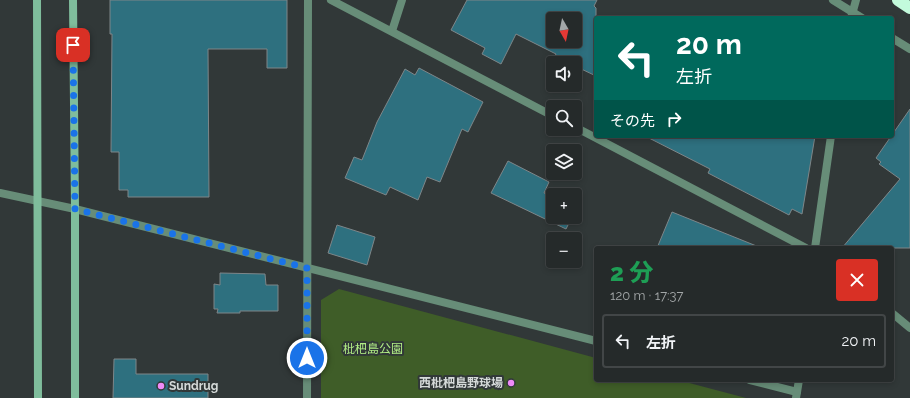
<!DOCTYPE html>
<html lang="ja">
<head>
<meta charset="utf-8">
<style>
	:root { --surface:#252a2a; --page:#313636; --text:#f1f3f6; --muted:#a3a7a8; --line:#424647 }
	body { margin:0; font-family:Raleway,"Noto Sans JP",sans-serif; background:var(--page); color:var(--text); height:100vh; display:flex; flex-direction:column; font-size:15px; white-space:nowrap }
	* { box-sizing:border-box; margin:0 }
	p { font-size:13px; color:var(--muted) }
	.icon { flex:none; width:22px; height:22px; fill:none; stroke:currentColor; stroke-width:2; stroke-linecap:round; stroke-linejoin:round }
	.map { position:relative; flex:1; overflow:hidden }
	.sheet { position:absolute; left:594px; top:246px; width:300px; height:136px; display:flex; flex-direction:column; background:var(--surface); border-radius:4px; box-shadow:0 2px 6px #0003,0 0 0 1px var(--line) }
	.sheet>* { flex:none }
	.top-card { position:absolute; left:594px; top:16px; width:300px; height:122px; border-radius:4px; box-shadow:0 2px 6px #0003,0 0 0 1px var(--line); background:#00695c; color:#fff; overflow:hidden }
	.needle { width:26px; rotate:171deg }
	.fabs { position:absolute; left:546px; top:12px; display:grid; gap:8px }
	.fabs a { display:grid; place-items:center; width:36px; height:36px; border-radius:4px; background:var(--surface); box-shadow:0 2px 6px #0003,0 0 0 1px var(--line); font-size:20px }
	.pin { position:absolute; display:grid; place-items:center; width:34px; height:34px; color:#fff; margin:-17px; border-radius:8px; box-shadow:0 2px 6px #0006 }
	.me { position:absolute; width:44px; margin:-22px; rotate:0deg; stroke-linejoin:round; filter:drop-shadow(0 0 3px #0008) }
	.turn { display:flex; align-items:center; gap:14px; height:84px; padding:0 16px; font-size:18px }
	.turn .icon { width:52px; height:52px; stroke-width:2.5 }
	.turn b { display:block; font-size:28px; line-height:34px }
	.then { display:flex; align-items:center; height:38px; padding:0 16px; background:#0003; gap:8px; font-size:15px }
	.round { display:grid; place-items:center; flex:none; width:42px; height:42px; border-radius:4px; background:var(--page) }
	.summary { display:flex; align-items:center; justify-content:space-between; height:68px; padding:0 16px }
	h1 { font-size:24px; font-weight:800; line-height:30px; color:#1e9e55 }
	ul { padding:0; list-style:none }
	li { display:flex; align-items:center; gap:12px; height:54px; margin:0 8px 6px; padding:0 8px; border:2px solid var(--line); border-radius:4px }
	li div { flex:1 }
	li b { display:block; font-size:15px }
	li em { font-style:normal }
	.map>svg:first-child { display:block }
</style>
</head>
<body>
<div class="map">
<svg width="910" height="398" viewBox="0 0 910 398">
	<rect width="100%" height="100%" fill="#313838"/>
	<polygon fill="#3f5d28" points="339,289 596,358 596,380 678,380 746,398 321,398 321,300"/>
	<g fill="#2e707f" stroke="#7e8689" fill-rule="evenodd">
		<polygon points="110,0 287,0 287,68 267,68 267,49 208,49 209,197 128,197 128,190 119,190 119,152 111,152 112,34 110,34"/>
		<path d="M467,0H597L594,6L596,8V76L575,66V63H569L555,56L556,54L516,34L501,64L482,54L485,48L451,30ZM553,19H575V41H553Z"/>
		<polygon points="419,68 483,102 468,132 462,129 440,182 427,177 418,200 390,187 386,195 345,178 354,157 362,160 377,122 405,69 415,75"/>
		<polygon points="910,109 910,248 842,248 900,179 879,164 881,162 876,158"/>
		<polygon points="645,136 815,136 802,214 792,209 789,215 708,173 710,169"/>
		<polygon points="508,161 549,182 544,193 553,197 553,217 572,217 566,229 491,193"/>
		<polygon points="672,212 759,247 759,248 657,248"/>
		<polygon points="337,225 375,237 367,265 328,253"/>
		<polygon points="220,273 265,274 266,285 278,285 278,311 240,311 240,313 217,313 218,309 214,309 214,284 220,285"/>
		<polygon points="114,359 136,359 136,374 208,374 208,398 113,398"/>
	</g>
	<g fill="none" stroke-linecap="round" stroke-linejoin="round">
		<g stroke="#678d78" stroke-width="8">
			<polyline points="331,0 553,116"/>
			<polyline points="833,0 862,18"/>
			<polyline points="851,18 856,0"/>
			<polyline points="392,31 402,0"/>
			<polyline points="892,38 910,49"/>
			<polyline points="575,127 806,248"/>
			<polyline points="0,193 75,209 596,341"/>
			<polyline points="815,248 831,136"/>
			<polyline points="892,313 910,328"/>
			<polyline points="750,380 797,392"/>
			<polyline points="307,398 308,0"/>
			<polyline points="796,398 799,380"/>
		</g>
		<g stroke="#7fbd9c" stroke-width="8">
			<polyline points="37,0 38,398"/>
			<polyline points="73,0 75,209 75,398"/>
		</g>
		<polyline stroke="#c3fbdc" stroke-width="12" points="898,0 910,8"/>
	</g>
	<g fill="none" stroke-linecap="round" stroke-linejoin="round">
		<polyline stroke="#1a73e8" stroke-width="7" stroke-dasharray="0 12.6" points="73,45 75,209 307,268 307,358"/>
	</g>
	<g fill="#ef8bf7" stroke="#313838" stroke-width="1.5">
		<circle cx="511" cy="383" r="4"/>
		<circle cx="161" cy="386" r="4"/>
	</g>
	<g text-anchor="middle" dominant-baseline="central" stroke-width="4" stroke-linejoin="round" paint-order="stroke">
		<g font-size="12" fill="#b1ed85" stroke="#313838">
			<text x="373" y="349">枇杷島公園</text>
		</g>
		<g font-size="12" font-weight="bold" fill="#d5dad9" stroke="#313838" text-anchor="end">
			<text x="503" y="383">西枇杷島野球場</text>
			<text x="169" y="386" text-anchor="start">Sundrug</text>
		</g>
	</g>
</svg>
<div class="fabs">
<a><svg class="needle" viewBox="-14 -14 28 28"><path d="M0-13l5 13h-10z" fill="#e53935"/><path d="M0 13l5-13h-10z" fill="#a3a7a8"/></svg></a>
<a><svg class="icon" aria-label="sound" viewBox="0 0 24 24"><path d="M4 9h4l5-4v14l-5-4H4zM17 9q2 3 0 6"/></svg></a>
<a><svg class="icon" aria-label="search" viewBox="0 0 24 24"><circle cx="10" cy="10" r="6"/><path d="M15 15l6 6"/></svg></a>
<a><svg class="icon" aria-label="layers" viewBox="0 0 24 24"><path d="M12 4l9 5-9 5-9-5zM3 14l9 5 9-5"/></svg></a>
<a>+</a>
<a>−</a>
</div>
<div class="pin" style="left:73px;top:45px;background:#d93025"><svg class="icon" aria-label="arrive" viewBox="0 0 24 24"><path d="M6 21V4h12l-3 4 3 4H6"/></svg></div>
<svg class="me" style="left:307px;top:358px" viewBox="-20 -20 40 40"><circle r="17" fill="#1a73e8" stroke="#fff" stroke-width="3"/><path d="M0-11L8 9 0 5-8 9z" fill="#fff"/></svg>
<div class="top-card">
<div class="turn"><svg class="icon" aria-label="left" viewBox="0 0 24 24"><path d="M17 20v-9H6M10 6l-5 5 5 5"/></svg><div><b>20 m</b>左折</div></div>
<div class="then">その先<svg class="icon" aria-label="right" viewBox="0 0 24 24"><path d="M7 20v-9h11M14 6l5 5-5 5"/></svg></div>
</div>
<section class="sheet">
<div class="summary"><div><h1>2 分</h1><p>120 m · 17:37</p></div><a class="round" style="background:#d93025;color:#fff"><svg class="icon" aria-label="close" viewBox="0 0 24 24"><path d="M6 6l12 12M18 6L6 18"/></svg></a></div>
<ul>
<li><svg class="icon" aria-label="left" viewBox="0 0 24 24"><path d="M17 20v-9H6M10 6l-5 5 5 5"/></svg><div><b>左折</b></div><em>20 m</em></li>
</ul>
</section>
</div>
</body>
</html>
